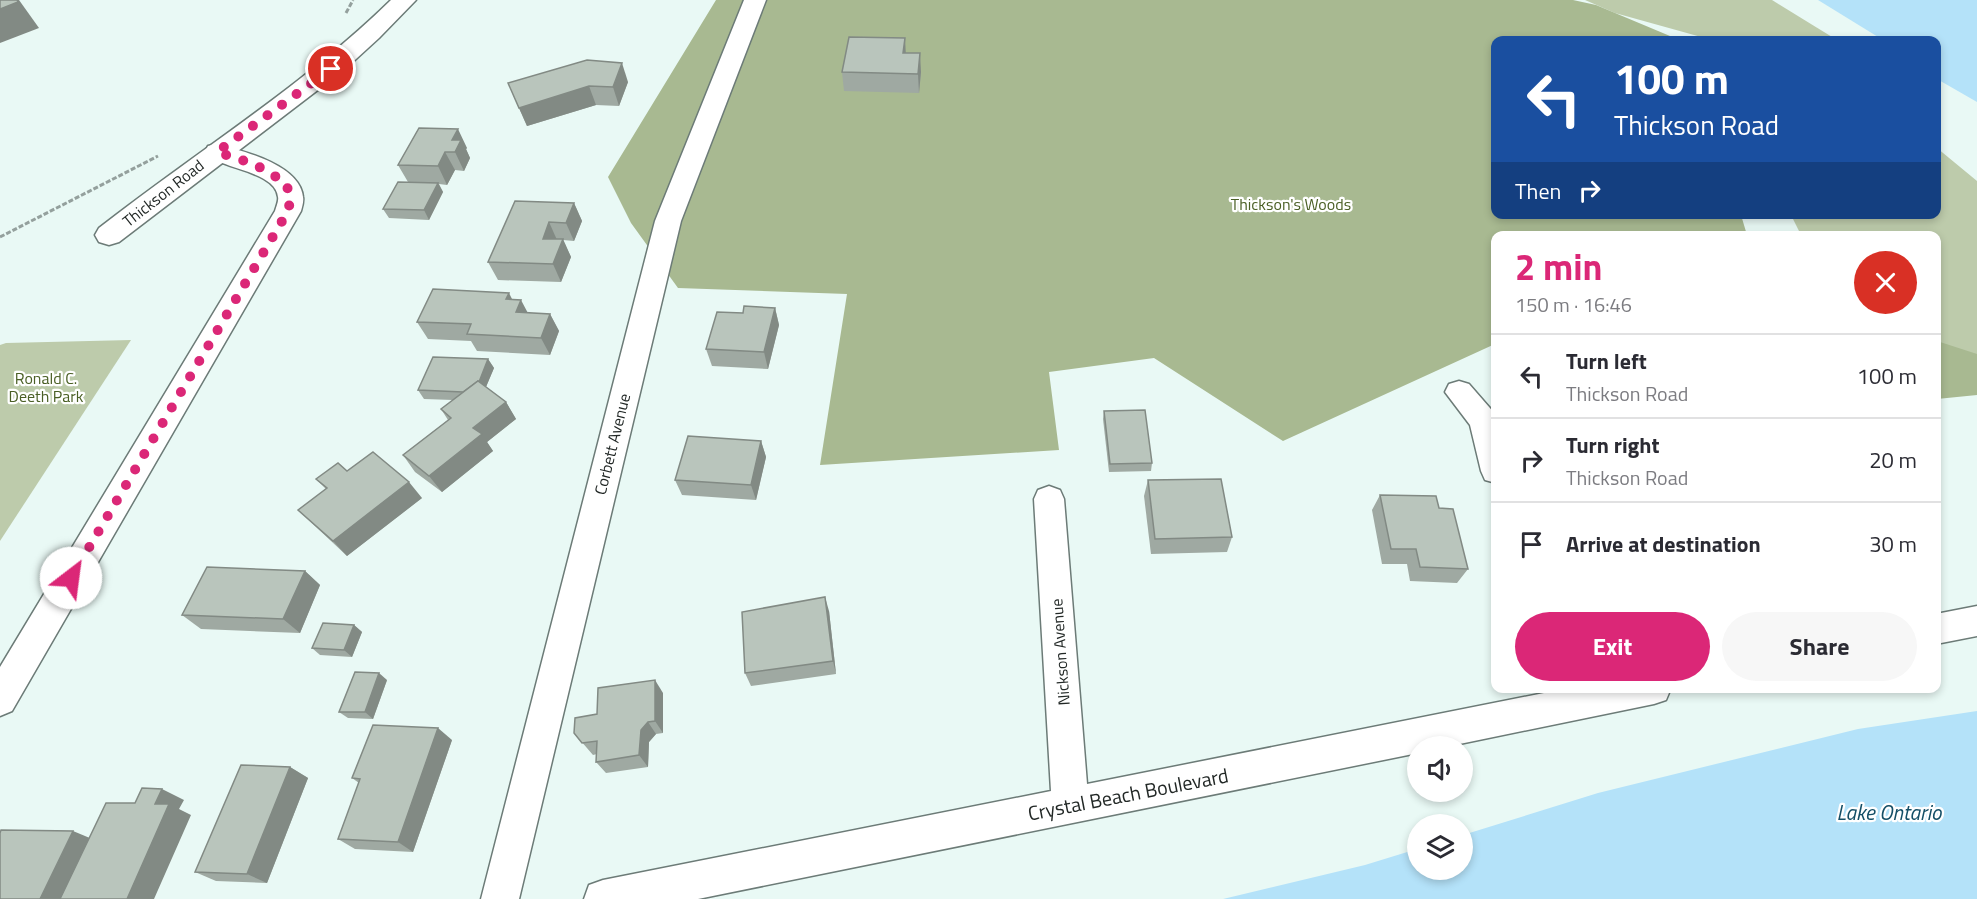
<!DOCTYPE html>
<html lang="en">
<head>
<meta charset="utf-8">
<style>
	:root { --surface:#fff; --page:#f7f7f7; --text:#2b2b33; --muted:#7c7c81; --line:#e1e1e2; --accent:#db2777 }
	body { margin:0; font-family:"Titillium Web",sans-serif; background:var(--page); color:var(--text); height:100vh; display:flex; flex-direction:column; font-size:22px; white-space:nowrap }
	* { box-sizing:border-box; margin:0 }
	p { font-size:20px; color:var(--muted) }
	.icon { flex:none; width:33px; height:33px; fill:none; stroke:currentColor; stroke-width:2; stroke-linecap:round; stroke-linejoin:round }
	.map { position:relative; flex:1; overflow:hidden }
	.side { position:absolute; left:1491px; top:231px; width:450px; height:462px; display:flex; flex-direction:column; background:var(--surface); border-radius:12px; box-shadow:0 3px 9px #0003 }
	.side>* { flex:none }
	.guide { position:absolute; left:1491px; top:36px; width:450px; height:183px; border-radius:12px; box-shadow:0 3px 9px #0003; background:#1a4fa0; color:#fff; overflow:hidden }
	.buttons { position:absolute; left:1407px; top:736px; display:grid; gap:12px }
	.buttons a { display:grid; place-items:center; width:66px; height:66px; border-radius:50%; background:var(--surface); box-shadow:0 3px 9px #0003; font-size:30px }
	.pin { position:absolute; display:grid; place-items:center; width:51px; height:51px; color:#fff; margin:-26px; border:3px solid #fff; border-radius:50%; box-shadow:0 2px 6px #0007 }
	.me { position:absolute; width:66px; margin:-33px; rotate:30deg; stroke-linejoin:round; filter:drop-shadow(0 0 4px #0008) }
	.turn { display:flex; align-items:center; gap:21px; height:126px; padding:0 24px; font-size:27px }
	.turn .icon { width:78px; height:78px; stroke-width:2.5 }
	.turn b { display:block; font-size:42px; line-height:51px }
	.then { display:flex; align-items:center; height:57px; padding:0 24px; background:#0003; gap:12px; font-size:22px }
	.round { display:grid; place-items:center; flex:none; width:63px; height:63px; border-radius:32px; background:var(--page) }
	.head { display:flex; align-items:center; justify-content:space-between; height:102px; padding:0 24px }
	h1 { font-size:36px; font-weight:700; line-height:45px; color:var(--accent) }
	.button { display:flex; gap:12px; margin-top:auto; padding:12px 24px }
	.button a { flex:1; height:69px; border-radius:36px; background:var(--accent); color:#fff; font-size:24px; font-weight:700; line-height:69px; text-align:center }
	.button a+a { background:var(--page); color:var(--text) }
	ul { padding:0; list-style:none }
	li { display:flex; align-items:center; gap:18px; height:84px; padding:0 24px; border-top:2px solid var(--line) }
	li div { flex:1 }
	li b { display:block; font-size:22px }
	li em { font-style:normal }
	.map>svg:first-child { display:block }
</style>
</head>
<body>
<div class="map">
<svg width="1977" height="899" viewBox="0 0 1977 899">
	<rect width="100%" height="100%" fill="#e9f9f5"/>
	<g fill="#bdcbab">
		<polygon points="1585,0 1772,0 1837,40 1712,40 1615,13"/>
		<polygon points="1937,148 1977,181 1977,373 1937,362 1936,236 1801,235 1791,215 1936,214"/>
		<polygon points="131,340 0,541 0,345 6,343"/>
	</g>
	<g fill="#a8b991">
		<polygon points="716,0 1573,0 1596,5 1670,36 1673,40 1496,40 1496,214 1741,215 1747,235 1496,236 1495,344 1283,441 1154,358 1049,372 1059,450 820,465 847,294 678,288 631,223 608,177"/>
		<polygon points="1937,341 1977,354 1977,395 1937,399"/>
	</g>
	<g fill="#b4e2f9">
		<polygon points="1818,0 1977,0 1977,102 1937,79 1936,40 1883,40"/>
		<polygon points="1977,711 1977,899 1223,899 1365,865 1417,849 1418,870 1462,870 1463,835 1598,793 1858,729"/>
	</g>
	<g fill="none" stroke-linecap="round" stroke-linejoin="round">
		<defs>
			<g id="street">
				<polygon points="744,0 766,0 681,221 519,899 481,899 655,221"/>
				<path d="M217,144C243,151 300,165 303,197C304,201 302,207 301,211L12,711L0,716V667L275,211C276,207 279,201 278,197C276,170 216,169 205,152L208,146Z"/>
				<polygon points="1459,381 1469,384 1496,415 1496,483 1485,480 1481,471 1470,425 1445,392 1449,384"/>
				<polygon points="1049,486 1060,490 1064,499 1087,784 1569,688 1671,688 1666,700 1654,704 1445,747 1418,747 1418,753 698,899 584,899 589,885 603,880 1051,791 1034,499 1038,490"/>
				<polygon points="1977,606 1977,636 1936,644 1936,614"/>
			</g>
			<path id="secondary" d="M391,0H416L379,38L344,70L119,242L109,245L99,242L95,235L99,228C196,152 302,87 391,0Z"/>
		</defs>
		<use href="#street" stroke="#6c7b77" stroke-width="3"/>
		<use href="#secondary" stroke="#6c7b77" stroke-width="3"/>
		<g stroke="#94a09d" stroke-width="3" stroke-dasharray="5 2" stroke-linecap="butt">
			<polyline points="346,13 353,0"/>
			<polyline points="0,237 158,156"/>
		</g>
		<use href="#street" fill="#fff" fill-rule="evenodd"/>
		<use href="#secondary" fill="#fff" fill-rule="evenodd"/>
	</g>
	<g fill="#9fa9a2">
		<polygon points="906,53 921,72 919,93 844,91 842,72"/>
		<polygon points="628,82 619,106 596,105 527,126 508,83"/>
		<polygon points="419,128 467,148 466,149 470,158 464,171 455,170 447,185 439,184 443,192 429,220 389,218 383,209 408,182 398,165"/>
		<polygon points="574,203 582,221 574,241 563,240 571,257 561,282 498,280 488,262"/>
		<polygon points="512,299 528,313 550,314 559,331 550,355 477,351 471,341 428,339 417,322"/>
		<polygon points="775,308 779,325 768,369 712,366 706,349 743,313"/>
		<polygon points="488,359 494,368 486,387 506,402 516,419 487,442 493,451 442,492 415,472 403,455 448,420 441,409 453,400 424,399 418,390"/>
		<polygon points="1104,411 1152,463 1151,471 1109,472 1103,419"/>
		<polygon points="761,441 766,457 756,500 682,495 675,480"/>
		<polygon points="316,479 422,498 347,556 298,510 326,489"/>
		<polygon points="1148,480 1232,537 1227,552 1151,554 1144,496"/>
		<polygon points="1380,495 1439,508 1468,569 1457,583 1410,581 1407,564 1382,564 1372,510"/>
		<polygon points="305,571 320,585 300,633 201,629 182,615"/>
		<polygon points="829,611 836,674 751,686 745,673"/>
		<polygon points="354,625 362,632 352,657 320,655 312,648"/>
		<polygon points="387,680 373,719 348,718 339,712"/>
		<polygon points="663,693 663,733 656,734 649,742 648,767 606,773 596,762 597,754 593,755 574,733 597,714"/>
		<polygon points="452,740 413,852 355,849 338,839 359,783 352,778"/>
		<polygon points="290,767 308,778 267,883 216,881 195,872"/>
	</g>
	<g fill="#828a84">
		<polygon points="17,0 19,0 39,28 0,43 0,9"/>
		<polygon points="905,38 906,57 903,53"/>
		<polygon points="920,53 921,72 919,93 918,74"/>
		<polygon points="622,63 628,82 619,106 613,87"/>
		<polygon points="589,86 596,105 527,126 519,108"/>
		<polygon points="458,129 467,148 466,149 470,158 464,171 455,152 452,140"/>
		<polygon points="445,152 455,170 447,185 438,166"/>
		<polygon points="438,183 443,192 429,220 424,210"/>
		<polygon points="574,203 582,221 574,241 566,223"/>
		<polygon points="549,222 557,240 543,239"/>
		<polygon points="563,239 571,257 561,282 553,264"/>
		<polygon points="509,293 517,309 521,300 530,317 525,330 506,299"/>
		<polygon points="775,308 779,325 768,369 764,352"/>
		<polygon points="550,314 559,331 550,355 541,338"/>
		<polygon points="488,359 494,368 480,401 475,392"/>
		<polygon points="506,402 516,419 487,442 493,451 442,492 429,476 473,428"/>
		<polygon points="761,441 766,457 756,500 751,485"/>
		<polygon points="409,482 422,498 347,556 333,541"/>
		<polygon points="305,571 320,585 300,633 283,619"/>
		<polygon points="825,597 829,611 836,674 833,661"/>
		<polygon points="354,625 362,632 352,657 344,650"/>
		<polygon points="379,673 387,680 373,719 365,712"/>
		<polygon points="655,680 663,693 663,733 655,721"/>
		<polygon points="648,722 656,734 649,742 648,767 639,755 641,730"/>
		<polygon points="438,728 452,740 413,852 398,842"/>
		<polygon points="290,767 308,778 267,883 247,874"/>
		<polygon points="162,789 184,800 179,809 191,815 154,899 127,899 155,804"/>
		<polygon points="73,831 97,841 70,899 40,899"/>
	</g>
	<g fill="#b9c5bc" stroke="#828a84" stroke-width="1.5">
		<polygon points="0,0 17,0 18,2 0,9"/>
		<polygon points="849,37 905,38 903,53 920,53 918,74 842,72"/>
		<polygon points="587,60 622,63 613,87 589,86 519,108 508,83"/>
		<polygon points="419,128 458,129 452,140 461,140 455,152 445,152 438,166 398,165"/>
		<polygon points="398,182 438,183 424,210 383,209"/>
		<polygon points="515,201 574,203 566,223 549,222 543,239 563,239 553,264 488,262"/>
		<polygon points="433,289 509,293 506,299 521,300 516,312 550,314 541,338 467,334 471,324 417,322"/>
		<polygon points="744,306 775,308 764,352 706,349 717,312 743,313"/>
		<polygon points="433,357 488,359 479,382 478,381 463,392 418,390"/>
		<polygon points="478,381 506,402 473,428 482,434 429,476 403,455 451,418 441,409"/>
		<polygon points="1145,410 1152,463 1110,464 1104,411"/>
		<polygon points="688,436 761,441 751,485 675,480"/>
		<polygon points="373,452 409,482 333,541 298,510 327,488 316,479 338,463 347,471"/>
		<polygon points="1221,479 1232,537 1155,539 1148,480"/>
		<polygon points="1380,495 1436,496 1439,508 1453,509 1468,569 1420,567 1416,549 1391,549"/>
		<polygon points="207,567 305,571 283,619 182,615"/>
		<polygon points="825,597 833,661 745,673 742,612"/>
		<polygon points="323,623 354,625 344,650 312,648"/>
		<polygon points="355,672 379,673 365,712 339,712"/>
		<polygon points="655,680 655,721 648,722 641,730 639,755 596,762 597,741 582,743 574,733 575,718 597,714 598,688"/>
		<polygon points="373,725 438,728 398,842 338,839 360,779 352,778"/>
		<polygon points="241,765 290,767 247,874 195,872"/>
		<polygon points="142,788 162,789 155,804 169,804 127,899 60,899 106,803 135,803"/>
		<polygon points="1,830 73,831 40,899 0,899 0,833"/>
	</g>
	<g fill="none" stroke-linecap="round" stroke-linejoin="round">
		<polyline stroke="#db2777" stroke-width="10" stroke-dasharray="0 18" points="71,578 288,211 291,197 285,182 254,164 217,152 331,69"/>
	</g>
	<g text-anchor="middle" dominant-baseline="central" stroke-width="4.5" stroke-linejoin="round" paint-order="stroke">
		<g font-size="16" fill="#222826" stroke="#fff">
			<text transform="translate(163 193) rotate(-38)">Thickson Road</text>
			<text transform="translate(612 444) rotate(-76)">Corbett Avenue</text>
			<text transform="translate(1060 652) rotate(-94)">Nickson Avenue</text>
		</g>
		<g font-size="16" fill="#4a5f25" stroke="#fff">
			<text x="1291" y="204">Thickson's Woods</text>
			<text x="46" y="378">Ronald C.<tspan x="46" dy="18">Deeth Park</tspan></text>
		</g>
		<g font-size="20" fill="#222826" stroke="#fff">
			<text transform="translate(1128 794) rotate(-11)">Crystal Beach Boulevard</text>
		</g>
		<g font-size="21" font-style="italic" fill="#144f67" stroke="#fff">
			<text x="1889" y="812">Lake Ontario</text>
		</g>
	</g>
</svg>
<div class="buttons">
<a><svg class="icon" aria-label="sound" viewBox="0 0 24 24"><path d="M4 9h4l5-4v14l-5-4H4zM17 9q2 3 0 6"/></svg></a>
<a><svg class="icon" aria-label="layers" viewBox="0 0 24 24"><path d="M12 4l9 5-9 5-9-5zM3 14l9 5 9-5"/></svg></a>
</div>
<div class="pin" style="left:331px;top:69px;background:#d93025"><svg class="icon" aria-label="arrive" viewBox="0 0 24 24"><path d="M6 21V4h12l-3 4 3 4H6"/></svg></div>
<svg class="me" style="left:71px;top:578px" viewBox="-20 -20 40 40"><circle r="19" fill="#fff"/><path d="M0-13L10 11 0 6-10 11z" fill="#db2777"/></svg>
<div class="guide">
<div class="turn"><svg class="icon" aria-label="left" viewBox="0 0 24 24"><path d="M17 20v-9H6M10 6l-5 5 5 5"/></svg><div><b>100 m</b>Thickson Road</div></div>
<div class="then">Then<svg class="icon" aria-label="right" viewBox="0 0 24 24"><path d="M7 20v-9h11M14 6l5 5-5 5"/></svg></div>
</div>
<section class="side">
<div class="head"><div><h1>2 min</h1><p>150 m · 16:46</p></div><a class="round" style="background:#d93025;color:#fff"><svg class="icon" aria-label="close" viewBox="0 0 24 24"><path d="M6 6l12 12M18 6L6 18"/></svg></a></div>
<ul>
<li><svg class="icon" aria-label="left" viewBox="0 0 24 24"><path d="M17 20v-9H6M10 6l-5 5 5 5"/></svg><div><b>Turn left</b><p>Thickson Road</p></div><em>100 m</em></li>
<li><svg class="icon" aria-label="right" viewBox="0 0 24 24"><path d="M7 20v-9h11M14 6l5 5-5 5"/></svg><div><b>Turn right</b><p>Thickson Road</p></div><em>20 m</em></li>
<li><svg class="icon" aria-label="arrive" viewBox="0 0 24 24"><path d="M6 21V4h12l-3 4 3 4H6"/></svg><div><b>Arrive at destination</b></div><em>30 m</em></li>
</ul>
<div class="button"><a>Exit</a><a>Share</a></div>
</section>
</div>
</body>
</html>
